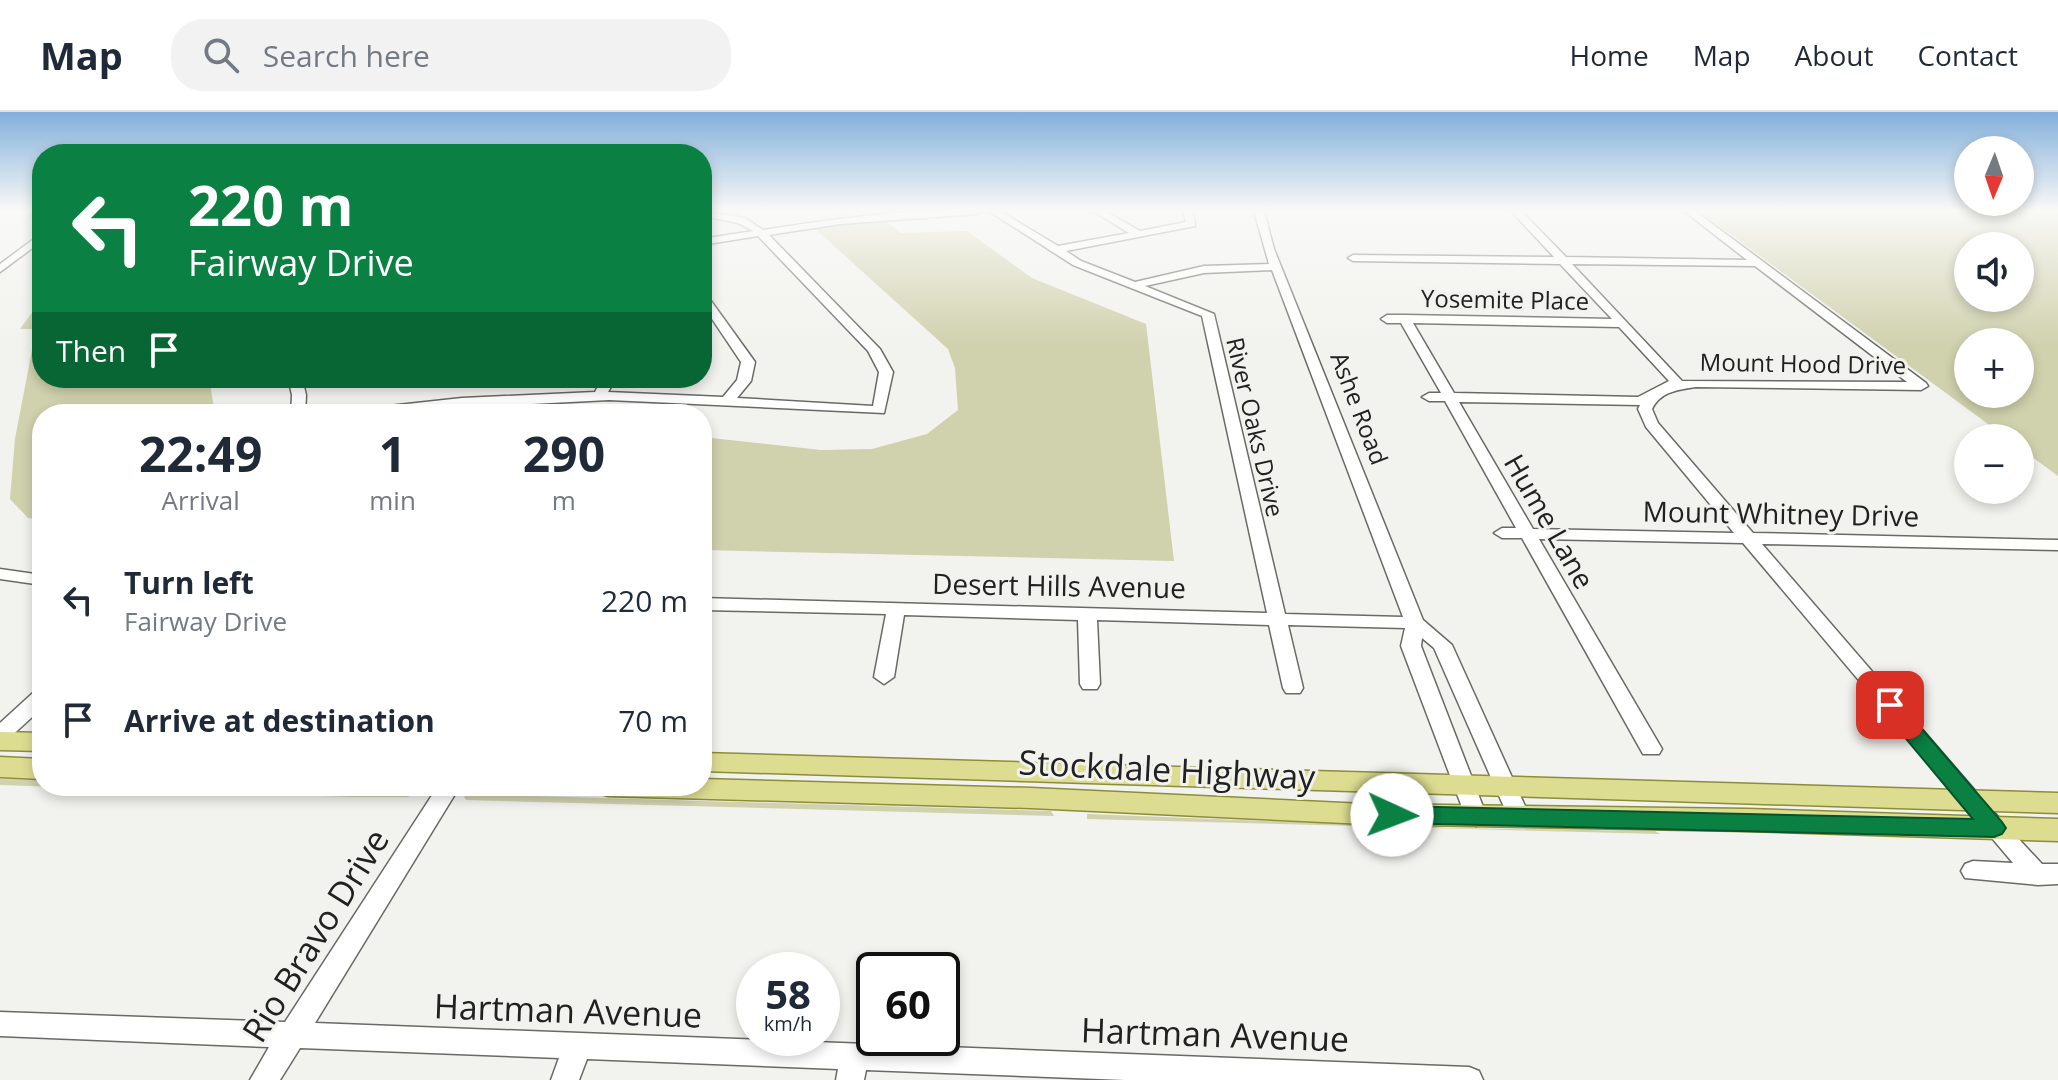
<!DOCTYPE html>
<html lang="en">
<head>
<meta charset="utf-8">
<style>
	:root { --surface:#fff; --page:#f2f2f3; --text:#1f2937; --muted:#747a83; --line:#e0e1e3 }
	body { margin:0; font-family:"Open Sans",sans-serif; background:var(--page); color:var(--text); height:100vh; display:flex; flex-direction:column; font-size:30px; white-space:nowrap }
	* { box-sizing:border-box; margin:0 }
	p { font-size:26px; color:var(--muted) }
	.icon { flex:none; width:44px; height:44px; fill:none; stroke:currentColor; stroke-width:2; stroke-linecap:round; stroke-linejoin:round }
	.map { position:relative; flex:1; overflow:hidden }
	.sheet { position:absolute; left:32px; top:292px; width:680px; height:392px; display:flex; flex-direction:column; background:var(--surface); border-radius:32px; box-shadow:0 4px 12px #0003 }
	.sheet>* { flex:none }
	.hud { position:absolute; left:32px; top:32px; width:680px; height:244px; border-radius:32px; box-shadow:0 4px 12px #0003; background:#0b8043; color:#fff; overflow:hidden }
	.needle { width:52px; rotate:182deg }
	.buttons { position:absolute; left:1954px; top:24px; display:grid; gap:16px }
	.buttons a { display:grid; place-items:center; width:80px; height:80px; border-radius:50%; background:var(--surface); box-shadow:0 4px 12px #0003; font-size:40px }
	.speed { position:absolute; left:736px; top:840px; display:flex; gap:16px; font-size:40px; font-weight:700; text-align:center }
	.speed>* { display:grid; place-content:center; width:104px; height:104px; border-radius:50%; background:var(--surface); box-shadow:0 4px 12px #0003; line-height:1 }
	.speed small { font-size:20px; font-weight:400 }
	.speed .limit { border:4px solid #111; border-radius:12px; background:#fff; color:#111 }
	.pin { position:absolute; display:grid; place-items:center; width:68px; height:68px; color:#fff; margin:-34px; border-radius:16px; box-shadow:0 4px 12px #0006 }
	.me { position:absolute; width:88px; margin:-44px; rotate:92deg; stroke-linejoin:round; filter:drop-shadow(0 0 6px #0008) }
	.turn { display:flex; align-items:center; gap:28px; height:168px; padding:0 24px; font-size:36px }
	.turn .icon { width:104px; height:104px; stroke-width:2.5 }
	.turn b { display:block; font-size:56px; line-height:68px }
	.then { display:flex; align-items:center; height:76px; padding:0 24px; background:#0003; gap:16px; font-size:30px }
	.eta { display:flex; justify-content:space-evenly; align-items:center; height:136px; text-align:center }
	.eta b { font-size:48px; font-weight:700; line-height:56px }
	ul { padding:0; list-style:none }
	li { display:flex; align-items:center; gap:24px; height:120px; padding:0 24px }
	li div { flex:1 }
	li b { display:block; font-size:30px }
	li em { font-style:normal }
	header { display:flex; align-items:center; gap:48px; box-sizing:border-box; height:112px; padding:0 40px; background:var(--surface); border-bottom:2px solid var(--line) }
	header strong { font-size:38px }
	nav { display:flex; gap:44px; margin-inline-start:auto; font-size:28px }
	.search { width:560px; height:72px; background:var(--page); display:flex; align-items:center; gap:20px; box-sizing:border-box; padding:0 28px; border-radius:32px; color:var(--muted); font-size:30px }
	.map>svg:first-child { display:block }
</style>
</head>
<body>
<header>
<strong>Map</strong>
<div class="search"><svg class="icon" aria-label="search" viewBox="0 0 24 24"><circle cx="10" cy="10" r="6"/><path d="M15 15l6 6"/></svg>Search here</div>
<nav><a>Home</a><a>Map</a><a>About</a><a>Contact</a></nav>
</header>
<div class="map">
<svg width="2058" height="968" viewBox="0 0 2058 968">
	<rect width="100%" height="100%" fill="#f2f2ee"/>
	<g fill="#d0d1ad" fill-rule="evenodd">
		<polygon points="835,99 849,99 854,108 881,106 901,121 967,119 1032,166 1146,212 1174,449 702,438 702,325 821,338 872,337 927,322 958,298 955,256 948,237 811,113 840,108"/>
		<path d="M1699,99H2058V364L2020,336V326H2007ZM2020,134V186H1968V134ZM2020,230V282H1968V230Z"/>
		<polygon points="42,187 42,266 209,266 215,302 42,302 42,408 28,406 10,387 15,327 36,217 20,217"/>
		<polygon points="0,667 42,668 42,674 240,674 412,679 413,682 408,685 352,685 0,673"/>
		<polygon points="468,682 1051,699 1054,704 466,688 464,685"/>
		<polygon points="1087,702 1448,716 1655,719 1660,722 1087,707"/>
	</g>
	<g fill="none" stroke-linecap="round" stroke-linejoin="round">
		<defs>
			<g id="minor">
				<path d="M702,99L745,106L763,118C835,107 909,96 982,99L977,102L840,112L769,123L880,237L893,260L884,301L609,288L345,302L352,298L462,286L595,280L602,266H616L608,280L723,285L737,268L741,250L702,192V181L706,182L755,250L751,269L737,286L873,294L879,260L868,239L758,124L702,133V127L753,119L738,111L702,104Z"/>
				<path d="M989,99H1000L1058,134L1129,121L1093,99H1105L1140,119L1186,110L1183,99H1193L1195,114L1066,139L1081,149L1135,170L1204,154L1269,152L1254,99H1264L1274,137L1423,508L1452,533L1530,705L1527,711L1519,714L1511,711L1434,536L1422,526L1421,534L1487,705L1484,711L1476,714L1468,711L1401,534L1405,516L1288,513L1303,576L1300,581H1286L1283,576L1269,513L1097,508L1100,572L1097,577H1083L1080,572L1078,508L904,503L894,565L884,572L874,565L886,502L702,498V486L1267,501L1202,204L1073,153ZM1272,158L1403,505L1285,502L1214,202L1145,174L1204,161Z"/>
				<path d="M1511,99H1521L1566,145L1747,148L1684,99H1695L1926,271L1928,274L1921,278L1696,275C1678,278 1661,279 1652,297L1658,311L1753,421L2058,428V438L1762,432L1990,696L2042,752H2058V772L2038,773L1965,766L1961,759L1965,752L1973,749L2013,751L1743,431L1539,427L1662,637L1659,642H1643L1522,426H1502L1494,421L1502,416H1516L1445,289H1429L1422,285L1429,281H1441L1401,211H1387L1381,207L1387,203H1405L1612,207L1560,152L1353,149L1348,146L1353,143L1554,145ZM1572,152L1755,154L1907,270L1682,269ZM1413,211L1619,215L1669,269L1638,285L1454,281ZM1459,290L1640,293L1638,297L1646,315L1734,421L1533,417Z"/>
				<polygon points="42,101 42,107 32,104 33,102"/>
				<polygon points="42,121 42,129 0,160 0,152"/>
				<polygon points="288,266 302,266 306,283 305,302 291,302 292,283"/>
				<polygon points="0,457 42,463 42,473 0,467"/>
				<polygon points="42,577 42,596 7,628 0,630 0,611 35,579"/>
				<polygon points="438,674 460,674 315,911 1469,955 1479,959 1483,968 1125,968 866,958 864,968 836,968 838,957 587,947 579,968 551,968 559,946 300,936 280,968 250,968 269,935 0,924 0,900 285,910"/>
			</g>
			<g id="major">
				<polygon points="0,620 42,621 42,639 0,638"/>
				<polygon points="702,641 2058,681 2058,701 702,659"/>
				<polygon points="0,645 42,647 42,667 0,665"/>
				<polygon points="702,667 1031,676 1365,692 1747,697 2058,707 2058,729 1747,719 1365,712 1031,696 608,684 598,681 595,674 702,674"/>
			</g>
		</defs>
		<use href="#minor" stroke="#696966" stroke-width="3"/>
		<use href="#major" stroke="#8c8d39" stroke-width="3"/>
		<use href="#minor" fill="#fff" fill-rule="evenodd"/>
		<use href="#major" fill="#dddd91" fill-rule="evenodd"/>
	</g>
	<linearGradient id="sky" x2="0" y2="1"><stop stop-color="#83afda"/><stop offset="0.42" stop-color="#f9f9f7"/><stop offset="1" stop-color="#f9f9f7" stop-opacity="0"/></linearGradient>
	<rect width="2058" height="234" fill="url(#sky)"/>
	<polygon fill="#0b8043" stroke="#07532c" stroke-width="2" points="1890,586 1897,588 2002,710 2006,716 2002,722 1994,725 1392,711 1384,709 1380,703 1384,696 1392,694 1973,707 1882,598 1879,593 1882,588"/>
	<g text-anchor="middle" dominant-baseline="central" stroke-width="6" stroke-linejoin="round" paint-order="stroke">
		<g font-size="24" fill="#212220" stroke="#f2f2ee">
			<text transform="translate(1505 187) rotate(1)">Yosemite Place</text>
			<text transform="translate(1803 251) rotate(1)">Mount Hood Drive</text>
			<text transform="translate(1360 296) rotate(69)">Ashe Road</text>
			<text transform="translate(1256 315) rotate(77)">River Oaks Drive</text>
		</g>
		<g font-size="28" fill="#212220" stroke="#f2f2ee">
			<text transform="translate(1781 401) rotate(1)">Mount Whitney Drive</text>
			<text transform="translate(1550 409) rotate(60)">Hume Lane</text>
			<text transform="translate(1059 473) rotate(1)">Desert Hills Avenue</text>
		</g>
		<g font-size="34" fill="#212220" stroke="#f2f2ee">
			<text transform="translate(1167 657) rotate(3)">Stockdale Highway</text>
			<text transform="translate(315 823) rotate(-58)">Rio Bravo Drive</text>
			<text transform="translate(568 898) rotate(2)">Hartman Avenue</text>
			<text transform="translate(1215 922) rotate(2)">Hartman Avenue</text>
		</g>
	</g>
</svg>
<div class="buttons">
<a><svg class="needle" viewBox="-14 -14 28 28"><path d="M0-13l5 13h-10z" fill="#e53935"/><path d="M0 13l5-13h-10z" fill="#747a83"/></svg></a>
<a><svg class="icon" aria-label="sound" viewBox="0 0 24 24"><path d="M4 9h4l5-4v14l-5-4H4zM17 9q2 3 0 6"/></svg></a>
<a>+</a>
<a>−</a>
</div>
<div class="speed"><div>58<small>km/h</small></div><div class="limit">60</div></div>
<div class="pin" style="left:1890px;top:593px;background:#d93025"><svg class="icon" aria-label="arrive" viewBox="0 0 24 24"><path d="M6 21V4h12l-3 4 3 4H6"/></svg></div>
<svg class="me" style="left:1392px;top:703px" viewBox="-20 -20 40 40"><circle r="19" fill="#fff"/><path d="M0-13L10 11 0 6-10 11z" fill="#0b8043"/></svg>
<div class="hud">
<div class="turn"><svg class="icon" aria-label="left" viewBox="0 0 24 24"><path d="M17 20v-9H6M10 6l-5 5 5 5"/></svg><div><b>220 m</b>Fairway Drive</div></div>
<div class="then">Then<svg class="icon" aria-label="arrive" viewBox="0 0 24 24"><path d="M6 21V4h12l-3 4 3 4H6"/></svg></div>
</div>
<section class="sheet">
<div class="eta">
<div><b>22:49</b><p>Arrival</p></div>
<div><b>1</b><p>min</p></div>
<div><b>290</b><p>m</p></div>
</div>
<ul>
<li><svg class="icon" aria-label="left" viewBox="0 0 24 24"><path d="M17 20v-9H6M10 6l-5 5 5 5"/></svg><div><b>Turn left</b><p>Fairway Drive</p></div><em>220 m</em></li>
<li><svg class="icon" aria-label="arrive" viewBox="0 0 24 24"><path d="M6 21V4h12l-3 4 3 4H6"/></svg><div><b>Arrive at destination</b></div><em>70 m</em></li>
</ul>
</section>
</div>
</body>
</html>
